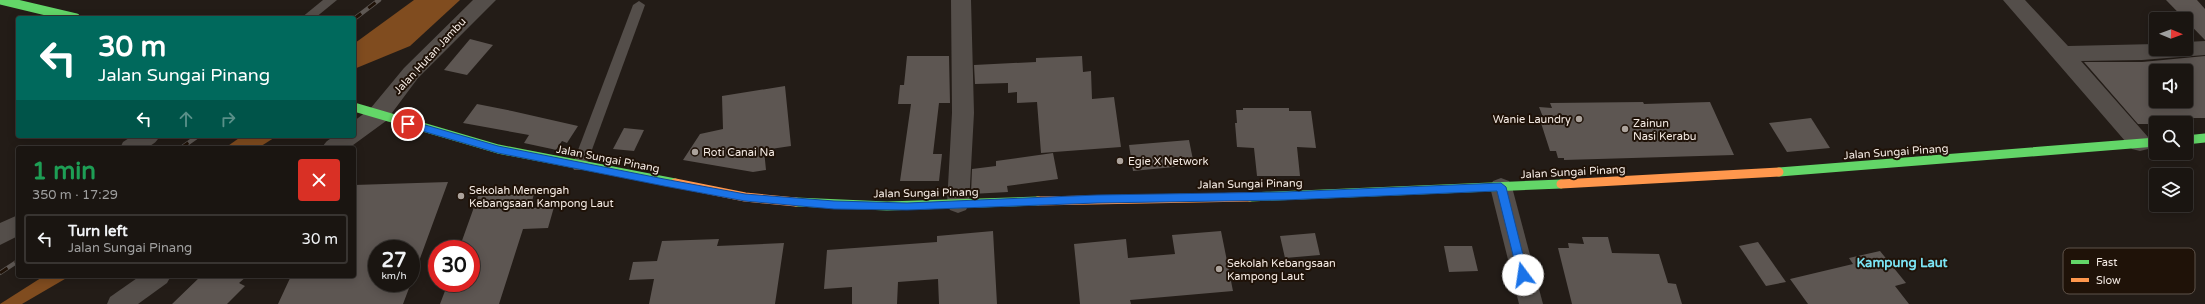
<!DOCTYPE html>
<html lang="en">
<head>
<meta charset="utf-8">
<style>
	:root { --surface:#1a1511; --page:#27221f; --text:#f1f3f6; --muted:#9f9f9f; --line:#383431 }
	body { margin:0; font-family:"Varela Round",sans-serif; background:var(--page); color:var(--text); height:100vh; display:flex; flex-direction:column; font-size:15px; white-space:nowrap }
	* { box-sizing:border-box; margin:0 }
	p { font-size:13px; color:var(--muted) }
	.icon { flex:none; width:22px; height:22px; fill:none; stroke:currentColor; stroke-width:2; stroke-linecap:round; stroke-linejoin:round }
	.map { position:relative; flex:1; overflow:hidden }
	.sheet { position:absolute; left:16px; top:146px; width:340px; height:132px; display:flex; flex-direction:column; background:var(--surface); border-radius:4px; box-shadow:0 2px 10px #0003,0 0 0 1px var(--line) }
	.sheet>* { flex:none }
	.top-card { position:absolute; left:16px; top:16px; width:340px; height:122px; border-radius:4px; box-shadow:0 2px 10px #0003,0 0 0 1px var(--line); background:#00695c; color:#fff; overflow:hidden }
	.needle { width:26px; rotate:91deg }
	.buttons { position:absolute; left:2149px; top:12px; display:grid; gap:8px }
	.buttons a { display:grid; place-items:center; width:44px; height:44px; border-radius:4px; background:var(--surface); box-shadow:0 2px 10px #0003,0 0 0 1px var(--line); font-size:20px }
	.speed { position:absolute; left:368px; top:240px; display:flex; gap:8px; font-size:20px; font-weight:700; text-align:center }
	.speed>* { display:grid; place-content:center; width:52px; height:52px; border-radius:50%; background:var(--surface); box-shadow:0 2px 10px #0003,0 0 0 1px var(--line); line-height:1 }
	.speed small { font-size:10px; font-weight:400 }
	.speed .limit { border:6px solid #d22; background:#fff; color:#111 }
	.pin { position:absolute; display:grid; place-items:center; width:34px; height:34px; color:#fff; margin:-17px; border:2px solid #fff; border-radius:50%; box-shadow:0 1px 4px #0007 }
	.me { position:absolute; width:44px; margin:-22px; rotate:346deg; stroke-linejoin:round; filter:drop-shadow(0 0 3px #0008) }
	.turn { display:flex; align-items:center; gap:14px; height:84px; padding:0 16px; font-size:18px }
	.turn .icon { width:52px; height:52px; stroke-width:2.5 }
	.turn b { display:block; font-size:28px; line-height:34px }
	.lanes { display:flex; align-items:center; height:38px; padding:0 16px; background:#0003; justify-content:center; gap:20px; direction:ltr }
	.lanes .off { opacity:.35 }
	.round { display:grid; place-items:center; flex:none; width:42px; height:42px; border-radius:4px; background:var(--page) }
	.head { display:flex; align-items:center; justify-content:space-between; height:68px; padding:0 16px }
	h1 { font-size:24px; font-weight:700; line-height:30px; color:#1e9e55 }
	ul { padding:0; list-style:none }
	li { display:flex; align-items:center; gap:12px; height:50px; margin:0 8px 6px; padding:0 8px; border:2px solid var(--line); border-radius:4px }
	li div { flex:1 }
	li b { display:block; font-size:15px }
	li em { font-style:normal }
	.map>svg:first-child { display:block }
</style>
</head>
<body>
<div class="map">
<svg width="2205" height="304" viewBox="0 0 2205 304">
	<rect width="100%" height="100%" fill="#231c17"/>
	<g fill="#804c1f">
		<polygon points="414,0 460,0 410,46 354,69 355,43"/>
		<polygon points="242,136 277,136 258,148 225,148"/>
		<polygon points="44,276 70,276 22,304 0,304"/>
	</g>
	<g fill="#5d5652" fill-rule="evenodd">
		<polygon points="2166,0 2197,0 2205,9 2205,40"/>
		<polygon points="470,39 493,45 467,75 444,70"/>
		<polygon points="907,56 949,56 950,103 939,103 933,154 942,154 939,181 900,181 911,104 898,104 900,85 904,85"/>
		<polygon points="1082,56 1083,72 1091,71 1092,99 1114,97 1121,147 1041,153 1037,102 1017,103 1017,92 1008,93 1008,83 975,84 974,65 1036,62 1036,58"/>
		<path d="M2205,56V118H2173L2174,120H2165L2167,123L2156,124H2138L2084,62H2142ZM2156,71H2186V101H2156Z"/>
		<polygon points="785,86 791,146 764,150 766,170 753,172 683,160 700,134 723,129 722,96"/>
		<polygon points="1643,102 1644,104 1710,102 1734,155 1564,160 1564,158 1558,158 1556,151 1550,151 1541,123 1545,122 1539,107 1552,108 1550,103"/>
		<polygon points="477,104 512,111 578,126 567,143 562,141 556,150 552,149 524,143 529,135 463,123"/>
		<polygon points="1243,108 1289,108 1289,111 1311,111 1316,148 1297,147 1300,176 1257,176 1254,148 1237,147 1235,123 1237,123 1236,110 1243,110"/>
		<polygon points="1811,118 1830,148 1787,152 1769,123"/>
		<polygon points="624,128 644,130 634,151 613,149"/>
		<polygon points="1189,140 1194,165 1133,171 1129,145"/>
		<polygon points="1053,153 1058,179 1007,186 1008,192 971,194 972,169 996,166 996,161"/>
		<polygon points="448,182 411,283 411,249 377,249 377,283 411,283 403,304 278,304 291,276 354,276 354,185"/>
		<polygon points="534,194 530,208 554,207 548,228 523,229 499,304 440,304 448,283 471,283 471,249 459,249 478,196"/>
		<polygon points="993,231 997,304 939,304 938,279 898,282 897,304 852,304 852,287 824,289 827,250 937,242 937,236"/>
		<polygon points="1221,231 1233,291 1130,300 1131,304 1080,304 1074,244 1126,239 1128,258 1175,254 1172,235"/>
		<polygon points="1315,233 1320,255 1285,258 1280,236"/>
		<polygon points="1582,237 1608,237 1612,253 1659,254 1668,283 1676,284 1682,304 1572,304 1558,248 1569,248 1568,243 1584,244"/>
		<polygon points="719,239 717,246 784,243 775,304 649,304 654,279 629,280 633,262 657,261 662,241"/>
		<polygon points="1758,242 1786,282 1766,286 1739,246"/>
		<polygon points="1444,246 1472,246 1478,271 1449,272"/>
		<polygon points="1880,251 1906,283 1895,286 1909,304 1808,304 1790,279 1853,264 1849,258"/>
		<polygon points="201,276 247,276 239,283 245,286 227,304 172,304"/>
	</g>
	<g fill="none" stroke-linecap="round" stroke-linejoin="round">
		<g fill="#544e4a" fill-rule="evenodd">
			<polygon points="323,0 337,0 315,18 301,18"/>
			<polygon points="639,1 645,5 586,166 584,170 574,170 572,166 633,5"/>
		</g>
		<g fill="#544e4a" fill-rule="evenodd">
			<path d="M473,0H496L418,78L386,121L349,148H322C329,134 340,136 354,136V121L370,109L404,68Z"/>
			<polygon points="951,0 971,0 974,113 969,204 966,210 958,213 950,210 947,204 952,113"/>
			<polygon points="2003,0 2025,0 2068,46 2156,44 2156,49 2186,49 2186,42 2205,41 2205,55 2142,60 2081,61 2148,137 2151,143 2148,149 2140,151 2132,149"/>
			<path d="M132,136H160C151,152 136,148 120,148L123,142Z"/>
			<polygon points="1501,178 1509,181 1512,187 1543,304 1519,304 1490,187 1493,181"/>
			<polygon points="18,215 18,236 0,245 0,223"/>
			<polygon points="140,276 171,276 167,283 138,304 107,304 110,297"/>
		</g>
		<g stroke="#63d668" stroke-width="9">
			<polyline points="0,0 76,18"/>
			<polyline points="354,107 498,149 675,183"/>
			<polyline points="2186,140 2205,138"/>
			<polyline points="1779,172 2156,142"/>
			<polyline points="1250,197 1561,184"/>
			<polyline points="796,202 887,206 1038,201"/>
		</g>
		<g stroke="#ff974d" stroke-width="9">
			<polyline points="675,183 745,197 796,202"/>
			<polyline points="1561,184 1779,172"/>
			<polyline points="1038,201 1250,197"/>
		</g>
		<defs>
			<g id="rail">
				<polyline points="354,19 379,0"/>
				<polyline points="181,148 198,136"/>
				<polyline points="0,273 18,261"/>
			</g>
		</defs>
		<use href="#rail" stroke="#5e5854" stroke-width="4.5"/>
		<use href="#rail" stroke="#1f1208" stroke-width="3" stroke-dasharray="9" stroke-linecap="butt"/>
	</g>
	<polygon fill="#1a73e8" stroke="#114b97" points="408,120 498,146 664,179 745,194 834,201 907,203 1097,195 1284,192 1501,183 1506,187 1528,275 1523,279 1518,275 1497,191 1284,200 1097,203 907,210 834,209 745,201 664,186 498,153 405,126 405,121"/>
	<g fill="#aca39c" stroke="#1f1208" stroke-width="1.5">
		<circle cx="1579" cy="119" r="4"/>
		<circle cx="1625" cy="129" r="4"/>
		<circle cx="695" cy="152" r="4"/>
		<circle cx="1120" cy="161" r="4"/>
		<circle cx="461" cy="196" r="4"/>
		<circle cx="1219" cy="269" r="4"/>
	</g>
	<g text-anchor="middle" dominant-baseline="central" stroke-width="4" stroke-linejoin="round" paint-order="stroke">
		<g font-size="11" fill="#f5ebe4" stroke="#1f1208">
			<text transform="translate(430 56) rotate(-47)">Jalan Hutan Jambu</text>
			<text transform="translate(1896 152) rotate(-4)">Jalan Sungai Pinang</text>
			<text transform="translate(608 159) rotate(11)">Jalan Sungai Pinang</text>
			<text transform="translate(1573 172) rotate(-3)">Jalan Sungai Pinang</text>
			<text transform="translate(1250 184) rotate(-1)">Jalan Sungai Pinang</text>
			<text transform="translate(926 193) rotate(-1)">Jalan Sungai Pinang</text>
		</g>
		<g font-size="11" fill="#f5ebe4" stroke="#1f1208" text-anchor="start">
			<text x="1571" y="119" text-anchor="end">Wanie Laundry</text>
			<text x="1633" y="123">Zainun<tspan x="1633" dy="13">Nasi Kerabu</tspan></text>
			<text x="703" y="152">Roti Canai Na</text>
			<text x="1128" y="161">Egie X Network</text>
			<text x="469" y="190">Sekolah Menengah<tspan x="469" dy="13">Kebangsaan Kampong Laut</tspan></text>
			<text x="1227" y="263">Sekolah Kebangsaan<tspan x="1227" dy="13">Kampong Laut</tspan></text>
		</g>
		<g font-size="13" font-weight="bold" fill="#7ce6f6" stroke="#1f1208">
			<text x="1902" y="263">Kampung Laut</text>
		</g>
	</g>
	<rect x="2063" y="248" width="132" height="46" rx="6" fill="#1f1208" stroke="#5f534a" stroke-width="1"/>
	<rect x="2071" y="260" width="18" height="4" fill="#63d668"/>
	<rect x="2071" y="278" width="18" height="4" fill="#ff974d"/>
	<g font-size="11" fill="#f5ebe4">
		<text x="2096" y="266">Fast</text>
		<text x="2096" y="284">Slow</text>
	</g>
</svg>
<div class="buttons">
<a><svg class="needle" viewBox="-14 -14 28 28"><path d="M0-13l5 13h-10z" fill="#e53935"/><path d="M0 13l5-13h-10z" fill="#9f9f9f"/></svg></a>
<a><svg class="icon" aria-label="sound" viewBox="0 0 24 24"><path d="M4 9h4l5-4v14l-5-4H4zM17 9q2 3 0 6"/></svg></a>
<a><svg class="icon" aria-label="search" viewBox="0 0 24 24"><circle cx="10" cy="10" r="6"/><path d="M15 15l6 6"/></svg></a>
<a><svg class="icon" aria-label="layers" viewBox="0 0 24 24"><path d="M12 4l9 5-9 5-9-5zM3 14l9 5 9-5"/></svg></a>
</div>
<div class="speed"><div>27<small>km/h</small></div><div class="limit">30</div></div>
<div class="pin" style="left:408px;top:124px;background:#d93025"><svg class="icon" aria-label="arrive" viewBox="0 0 24 24"><path d="M6 21V4h12l-3 4 3 4H6"/></svg></div>
<svg class="me" style="left:1523px;top:275px" viewBox="-20 -20 40 40"><circle r="19" fill="#fff"/><path d="M0-13L10 11 0 6-10 11z" fill="#1a73e8"/></svg>
<div class="top-card">
<div class="turn"><svg class="icon" aria-label="left" viewBox="0 0 24 24"><path d="M17 20v-9H6M10 6l-5 5 5 5"/></svg><div><b>30 m</b>Jalan Sungai Pinang</div></div>
<div class="lanes"><svg class="icon" aria-label="left" viewBox="0 0 24 24"><path d="M17 20v-9H6M10 6l-5 5 5 5"/></svg><svg class="icon off" aria-label="ahead" viewBox="0 0 24 24"><path d="M12 20V5M6 11l6-6 6 6"/></svg><svg class="icon off" aria-label="right" viewBox="0 0 24 24"><path d="M7 20v-9h11M14 6l5 5-5 5"/></svg></div>
</div>
<section class="sheet">
<div class="head"><div><h1>1 min</h1><p>350 m · 17:29</p></div><a class="round" style="background:#d93025;color:#fff"><svg class="icon" aria-label="close" viewBox="0 0 24 24"><path d="M6 6l12 12M18 6L6 18"/></svg></a></div>
<ul>
<li><svg class="icon" aria-label="left" viewBox="0 0 24 24"><path d="M17 20v-9H6M10 6l-5 5 5 5"/></svg><div><b>Turn left</b><p>Jalan Sungai Pinang</p></div><em>30 m</em></li>
</ul>
</section>
</div>
</body>
</html>
